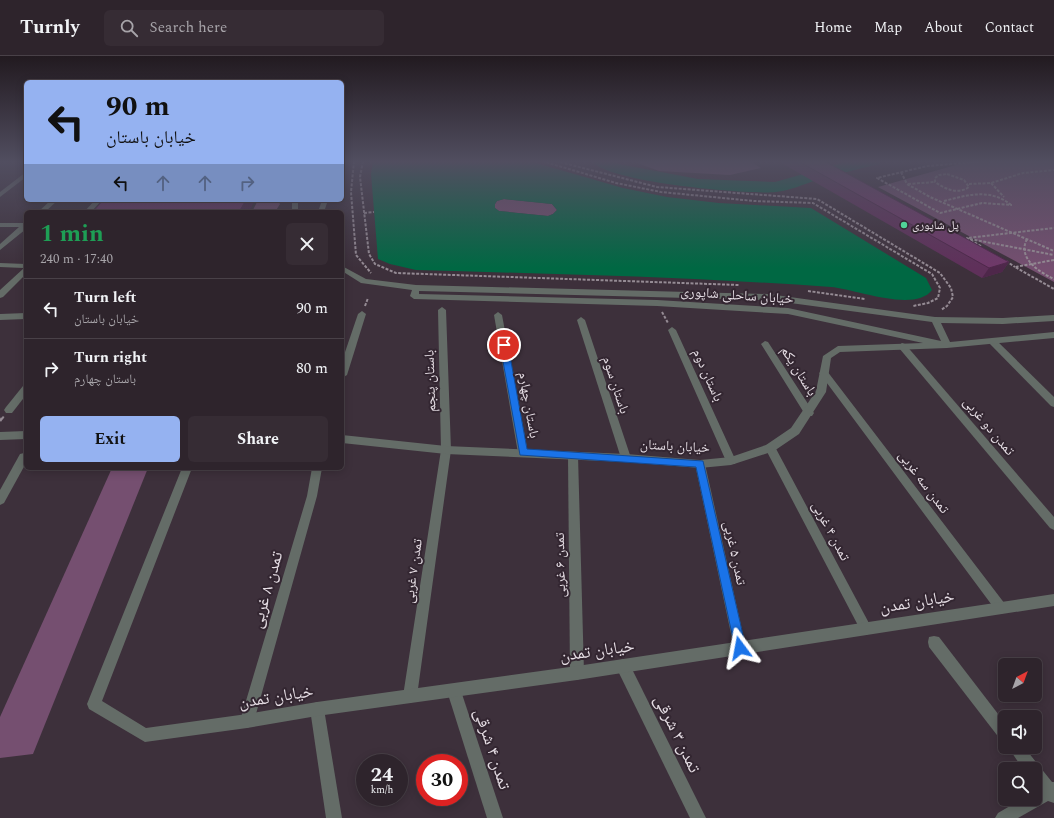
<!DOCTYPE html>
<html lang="en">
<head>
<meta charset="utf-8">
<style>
	:root { --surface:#2e242c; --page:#362c34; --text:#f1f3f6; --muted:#a7a4a9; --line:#494148; --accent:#95b2f1 }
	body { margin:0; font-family:Spectral,"Noto Naskh Arabic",serif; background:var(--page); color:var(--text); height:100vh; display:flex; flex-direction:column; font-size:15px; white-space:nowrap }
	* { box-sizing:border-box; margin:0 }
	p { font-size:13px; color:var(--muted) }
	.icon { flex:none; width:22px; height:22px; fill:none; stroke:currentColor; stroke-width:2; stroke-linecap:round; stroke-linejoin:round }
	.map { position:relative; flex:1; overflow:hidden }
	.sheet { position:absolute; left:24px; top:154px; width:320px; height:260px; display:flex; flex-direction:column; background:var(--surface); border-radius:6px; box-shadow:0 2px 10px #0003,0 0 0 1px var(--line) }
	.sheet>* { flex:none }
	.top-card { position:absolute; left:24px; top:24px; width:320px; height:122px; border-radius:6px; box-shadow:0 2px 10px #0003,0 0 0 1px var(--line); background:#95b2f1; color:#111; overflow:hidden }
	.needle { width:26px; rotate:41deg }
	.tools { position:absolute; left:998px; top:602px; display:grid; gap:8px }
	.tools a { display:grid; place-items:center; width:44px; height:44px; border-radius:6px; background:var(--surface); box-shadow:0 2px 10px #0003,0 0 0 1px var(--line); font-size:20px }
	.speed { position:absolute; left:356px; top:698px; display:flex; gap:8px; font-size:20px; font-weight:700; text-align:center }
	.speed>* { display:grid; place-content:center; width:52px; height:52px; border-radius:50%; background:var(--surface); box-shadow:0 2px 10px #0003,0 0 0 1px var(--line); line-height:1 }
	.speed small { font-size:10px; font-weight:400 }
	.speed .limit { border:6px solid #d22; background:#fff; color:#111 }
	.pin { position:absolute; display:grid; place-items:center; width:34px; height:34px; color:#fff; margin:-17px; border:2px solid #fff; border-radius:50%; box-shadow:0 1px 4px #0007 }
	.me { position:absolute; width:44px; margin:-22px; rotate:347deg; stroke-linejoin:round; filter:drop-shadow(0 0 3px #0008) }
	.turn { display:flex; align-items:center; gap:14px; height:84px; padding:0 16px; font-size:18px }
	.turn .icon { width:52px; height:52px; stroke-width:2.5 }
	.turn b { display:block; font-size:28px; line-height:34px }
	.lanes { display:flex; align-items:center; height:38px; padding:0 16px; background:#0003; justify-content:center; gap:20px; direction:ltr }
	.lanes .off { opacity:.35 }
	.round { display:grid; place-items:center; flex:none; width:42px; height:42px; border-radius:6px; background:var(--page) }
	.overview { display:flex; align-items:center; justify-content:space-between; height:68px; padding:0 16px }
	h1 { font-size:24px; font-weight:700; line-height:30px; color:#1e9e55 }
	.cta { display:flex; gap:8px; margin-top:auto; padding:8px 16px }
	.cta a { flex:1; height:46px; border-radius:6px; background:var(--accent); color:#111; font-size:16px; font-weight:700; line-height:46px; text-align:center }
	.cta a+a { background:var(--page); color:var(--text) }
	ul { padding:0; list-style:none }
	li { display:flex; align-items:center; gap:12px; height:60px; padding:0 16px; border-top:1px solid var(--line) }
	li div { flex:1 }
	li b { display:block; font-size:15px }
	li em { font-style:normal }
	header { display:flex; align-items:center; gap:24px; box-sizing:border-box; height:56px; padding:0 20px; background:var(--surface); border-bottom:1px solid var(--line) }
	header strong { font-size:19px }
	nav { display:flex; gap:22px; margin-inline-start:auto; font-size:14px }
	.search { width:280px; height:36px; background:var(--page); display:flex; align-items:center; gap:10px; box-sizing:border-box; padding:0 14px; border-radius:6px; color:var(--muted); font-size:15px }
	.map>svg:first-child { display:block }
</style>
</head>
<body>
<header>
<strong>Turnly</strong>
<div class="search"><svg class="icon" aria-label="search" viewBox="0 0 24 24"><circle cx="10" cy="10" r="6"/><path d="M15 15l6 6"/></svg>Search here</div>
<nav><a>Home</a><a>Map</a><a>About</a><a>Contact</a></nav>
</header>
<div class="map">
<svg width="1054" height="762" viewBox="0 0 1054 762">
	<rect width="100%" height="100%" fill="#3d303b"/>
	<g fill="#754f70">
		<polygon points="632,105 749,105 761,112 730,119 659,115"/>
		<polygon points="970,105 1054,105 1054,226 878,131"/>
		<polygon points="504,143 552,148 557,154 553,158 548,160 499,155 495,152 495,148 497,145"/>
		<polygon points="258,144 277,144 280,148 275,156 252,156"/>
		<polygon points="112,412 148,412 33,698 0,702 0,661"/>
	</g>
	<path fill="#006843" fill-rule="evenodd" d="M373,105H529L623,132L667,141L719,147L811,152L926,222L932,234C915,257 855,233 831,231C693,221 554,218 416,214L390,208L378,203L371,118ZM504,143L552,148L557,154L553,158L548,160L499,155L495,152V148L497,145Z"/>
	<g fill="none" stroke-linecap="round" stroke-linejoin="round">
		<path fill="#006843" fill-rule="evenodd" d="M592,105H613L619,108L698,123L775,126L849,105H881L879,108C858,113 837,118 817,124C804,128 789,135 776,136C748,139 606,126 592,105Z"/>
		<g stroke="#958b94" stroke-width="2" stroke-dasharray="3 1.5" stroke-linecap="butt">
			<polyline points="354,105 351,136 356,199 371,217"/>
			<polyline points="363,105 360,121 369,198 375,208 396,217 739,229"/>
			<polyline points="542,105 616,127 661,136 754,145 813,147 932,218 940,232 938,242 928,247 913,250"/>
			<polyline points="556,105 657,131 817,143 940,217 951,232 953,241 947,250 941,254"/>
			<polyline points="988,105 927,110 877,122 940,157 982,147 1012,149"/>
			<polyline points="901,116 907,128 930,141 1054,195"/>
			<path d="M947,118L964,124L969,131C958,139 945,133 935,126V122L939,119Z"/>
			<polyline points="991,127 1004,141"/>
			<polyline points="908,128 935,126"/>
			<polyline points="969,128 991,127 1023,117 1054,114"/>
			<path d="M944,145C967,139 991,132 1011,149"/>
			<polyline points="364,157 374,156"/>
			<polyline points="970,183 1054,199"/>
			<path d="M1027,183C1017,202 1039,216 1054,223"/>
			<polyline points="981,190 967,182 1054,172"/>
			<polyline points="1054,204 1015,211 1054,233"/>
			<polyline points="1006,205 1015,211"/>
			<polyline points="808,235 865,243"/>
			<polyline points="365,250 368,242"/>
			<polyline points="662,256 668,267"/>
			<polyline points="2,363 4,360"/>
		</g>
		<polyline stroke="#958b94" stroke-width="2.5" stroke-dasharray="4.5 2" stroke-linecap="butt" points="0,365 2,362"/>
		<g fill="#646c67" fill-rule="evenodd">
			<polygon points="26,116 26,121 0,141 0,136"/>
			<polygon points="51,144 58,144 45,156 38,156"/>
			<polygon points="95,144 102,144 91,156 84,156"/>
			<polygon points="0,167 26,167 26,173 0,194 0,188 19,171 0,171"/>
			<polygon points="0,207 26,208 26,218 3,241 0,242 0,234 24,212 0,211"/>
			<polygon points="442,251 446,254 451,394 417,640 415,645 410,647 405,645 403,640 441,394 438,254"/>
			<polygon points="362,255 366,258 347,319 342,322 342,305 358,258"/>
			<polygon points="498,256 502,259 528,397 527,400 519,400 518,397 494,259"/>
			<polygon points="26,257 26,263 0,264 0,258"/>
			<polygon points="581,261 585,264 631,402 630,405 622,405 621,402 577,264"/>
			<polygon points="672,271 676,274 736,405 735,408 727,408 726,405 668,274"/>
			<polygon points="992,282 995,283 1054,341 1054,351 1051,350 989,287 988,285"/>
			<polygon points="765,285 768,286 812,354 814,357 812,360 806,360 761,288"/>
			<polygon points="902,287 905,288 1054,461 1054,474 1050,472 899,292 898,290"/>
			<polygon points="824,314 827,315 1005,548 1007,552 1005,556 1001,558 997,556 821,319 819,317"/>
			<polygon points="26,329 26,339 12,357 6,357 4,354 6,351 23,330"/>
			<polygon points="770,388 774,389 870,569 872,573 870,577 866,579 862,577 765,392 766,389"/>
			<polygon points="573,396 577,397 578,400 584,617 582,622 577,624 572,622 570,617 568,400 569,397"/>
			<polygon points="24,397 26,398 26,407 4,447 0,449 0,434 20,398"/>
			<polygon points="700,404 704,405 705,408 746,592 745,597 740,598 735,597 734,592 695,408 696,405"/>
			<polygon points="312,412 322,412 317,440 254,665 252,670 247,672 242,670 240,665 307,440"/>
			<polygon points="934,580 939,581 1005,667 1005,685 1000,683 929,591 928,586 929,581"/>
			<polygon points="623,603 628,605 706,762 690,762 618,615 616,610 618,605"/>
			<polygon points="454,628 459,630 461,635 503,762 487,762 447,635 449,630"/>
			<polygon points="317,646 322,648 324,653 342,762 326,762 310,653 312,648"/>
			<polygon points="1008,691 1024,691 1052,726 1054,726 1054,747 1048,745 1018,762 995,762 998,757 1022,743 1035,743 1035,736 1039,733 1035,728 1035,713 1023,713"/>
		</g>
		<g fill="#646c67" fill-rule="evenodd">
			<rect x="292" y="144" width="6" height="12"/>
			<polygon points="322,144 328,144 324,156 318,156"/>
			<path d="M342,210L366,223L416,229L768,238L935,261L1003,262L1054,259V265L1003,268L941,267L950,286L1054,276V282L947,292L840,296L831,302L826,336L799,378L774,395L731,409L700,412L626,406L446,398L342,387V379L446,390L626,398L700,404L731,401L766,389L791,372L816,335L823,300L838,290L923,287L788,258L657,250L414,243L410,240L412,234L361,227L342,215ZM419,235L768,244L932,266L941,285L788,252L657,244L419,238Z"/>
			<polygon points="26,375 26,383 0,384 0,376"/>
			<polygon points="182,412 192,412 102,645 146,672 247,658 317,646 577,610 1054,538 1054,550 577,624 317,660 247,672 145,686 89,653 87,648"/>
		</g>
	</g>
	<polygon fill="#5f305a" points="778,105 824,105 1009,206 1002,216 982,222"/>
	<g fill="#4e274a">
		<polygon points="246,144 255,144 249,156 239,156"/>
		<polygon points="1009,206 1002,216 982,222 989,212"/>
	</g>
	<g fill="#6f3869" stroke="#4e274a">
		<polygon points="798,105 824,105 1009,206 989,212"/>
		<polygon points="103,144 246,144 239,156 93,156"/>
	</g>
	<linearGradient id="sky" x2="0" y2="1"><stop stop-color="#221a20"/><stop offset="0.5" stop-color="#514e60"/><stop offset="1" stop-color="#514e60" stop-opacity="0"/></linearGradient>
	<rect width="1054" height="212" fill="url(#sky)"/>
	<polygon fill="#1a73e8" stroke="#114b97" points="501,287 504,287 508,289 527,393 703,405 746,592 745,596 740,598 736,596 735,592 696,411 520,399 500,289"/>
	<circle fill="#50d398" stroke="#332631" stroke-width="1.5" cx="904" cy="169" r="4"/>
	<g text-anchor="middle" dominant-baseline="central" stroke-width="4" stroke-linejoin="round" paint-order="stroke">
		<g font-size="12" fill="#e5dde4" stroke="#332631" text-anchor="start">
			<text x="912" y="169">پل شاپوری</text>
		</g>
		<g font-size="14" fill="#e5dde4" stroke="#332631">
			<text transform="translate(737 239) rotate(4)">خیابان ساحلی شاپوری</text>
			<text transform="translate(799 315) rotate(58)">باستان یکم</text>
			<text transform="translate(708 319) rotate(66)">باستان دوم</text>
			<text transform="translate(430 325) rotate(-92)">باستان پنجم</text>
			<text transform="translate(616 329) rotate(72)">باستان سوم</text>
			<text transform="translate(529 349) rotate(80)">باستان چهارم</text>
			<text transform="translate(989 370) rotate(50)">تمدن دو غربی</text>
			<text transform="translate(675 390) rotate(3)">خیابان باستان</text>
			<text transform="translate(924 426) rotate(53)">تمدن سه غربی</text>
			<text transform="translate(831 475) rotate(62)">تمدن ۴ غربی</text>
			<text transform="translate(735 497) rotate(78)">تمدن ۵ غربی</text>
			<text transform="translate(560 509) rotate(-91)">تمدن ۶ غربی</text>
			<text transform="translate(413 515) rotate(-82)">تمدن ۷ غربی</text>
		</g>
		<g font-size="17" fill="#e5dde4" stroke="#332631">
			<text transform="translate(267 534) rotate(-74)">تمدن ۸ غربی</text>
			<text transform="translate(917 546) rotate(-9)">خیابان تمدن</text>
			<text transform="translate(597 595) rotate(-8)">خیابان تمدن</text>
			<text transform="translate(276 641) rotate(-9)">خیابان تمدن</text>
			<text transform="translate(677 678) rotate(64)">تمدن ۳ شرقی</text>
			<text transform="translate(492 693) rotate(72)">تمدن ۴ شرقی</text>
		</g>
	</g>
</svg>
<div class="tools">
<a><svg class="needle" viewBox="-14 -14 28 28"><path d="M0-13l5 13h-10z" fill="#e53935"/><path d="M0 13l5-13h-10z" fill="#a7a4a9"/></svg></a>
<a><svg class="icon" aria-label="sound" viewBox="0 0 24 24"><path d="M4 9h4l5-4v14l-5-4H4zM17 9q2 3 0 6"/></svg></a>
<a><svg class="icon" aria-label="search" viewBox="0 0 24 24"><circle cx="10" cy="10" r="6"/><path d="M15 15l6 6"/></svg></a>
</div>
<div class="speed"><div>24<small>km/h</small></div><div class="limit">30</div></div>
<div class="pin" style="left:504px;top:289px;background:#d93025"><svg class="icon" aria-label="arrive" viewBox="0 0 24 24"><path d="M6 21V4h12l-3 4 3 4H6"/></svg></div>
<svg class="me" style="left:740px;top:592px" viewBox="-20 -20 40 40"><path d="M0-17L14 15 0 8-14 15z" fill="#1a73e8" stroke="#fff" stroke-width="4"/></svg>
<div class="top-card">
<div class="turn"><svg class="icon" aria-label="left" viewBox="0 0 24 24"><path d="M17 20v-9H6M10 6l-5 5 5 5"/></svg><div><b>90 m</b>خیابان باستان</div></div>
<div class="lanes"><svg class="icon" aria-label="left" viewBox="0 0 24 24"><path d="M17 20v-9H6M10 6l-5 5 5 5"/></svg><svg class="icon off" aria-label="ahead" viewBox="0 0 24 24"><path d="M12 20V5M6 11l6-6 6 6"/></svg><svg class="icon off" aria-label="ahead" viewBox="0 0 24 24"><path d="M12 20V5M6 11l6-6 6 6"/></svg><svg class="icon off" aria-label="right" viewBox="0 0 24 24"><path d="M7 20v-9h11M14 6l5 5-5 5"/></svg></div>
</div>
<section class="sheet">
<div class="overview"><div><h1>1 min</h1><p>240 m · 17:40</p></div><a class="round"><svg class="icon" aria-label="close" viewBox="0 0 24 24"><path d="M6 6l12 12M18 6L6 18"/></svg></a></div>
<ul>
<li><svg class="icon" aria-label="left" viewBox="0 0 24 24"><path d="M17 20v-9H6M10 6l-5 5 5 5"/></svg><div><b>Turn left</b><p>خیابان باستان</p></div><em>90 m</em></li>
<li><svg class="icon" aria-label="right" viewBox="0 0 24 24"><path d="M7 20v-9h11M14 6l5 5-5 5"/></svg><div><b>Turn right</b><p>باستان چهارم</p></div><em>80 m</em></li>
</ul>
<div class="cta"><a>Exit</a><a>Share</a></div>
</section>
</div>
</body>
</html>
